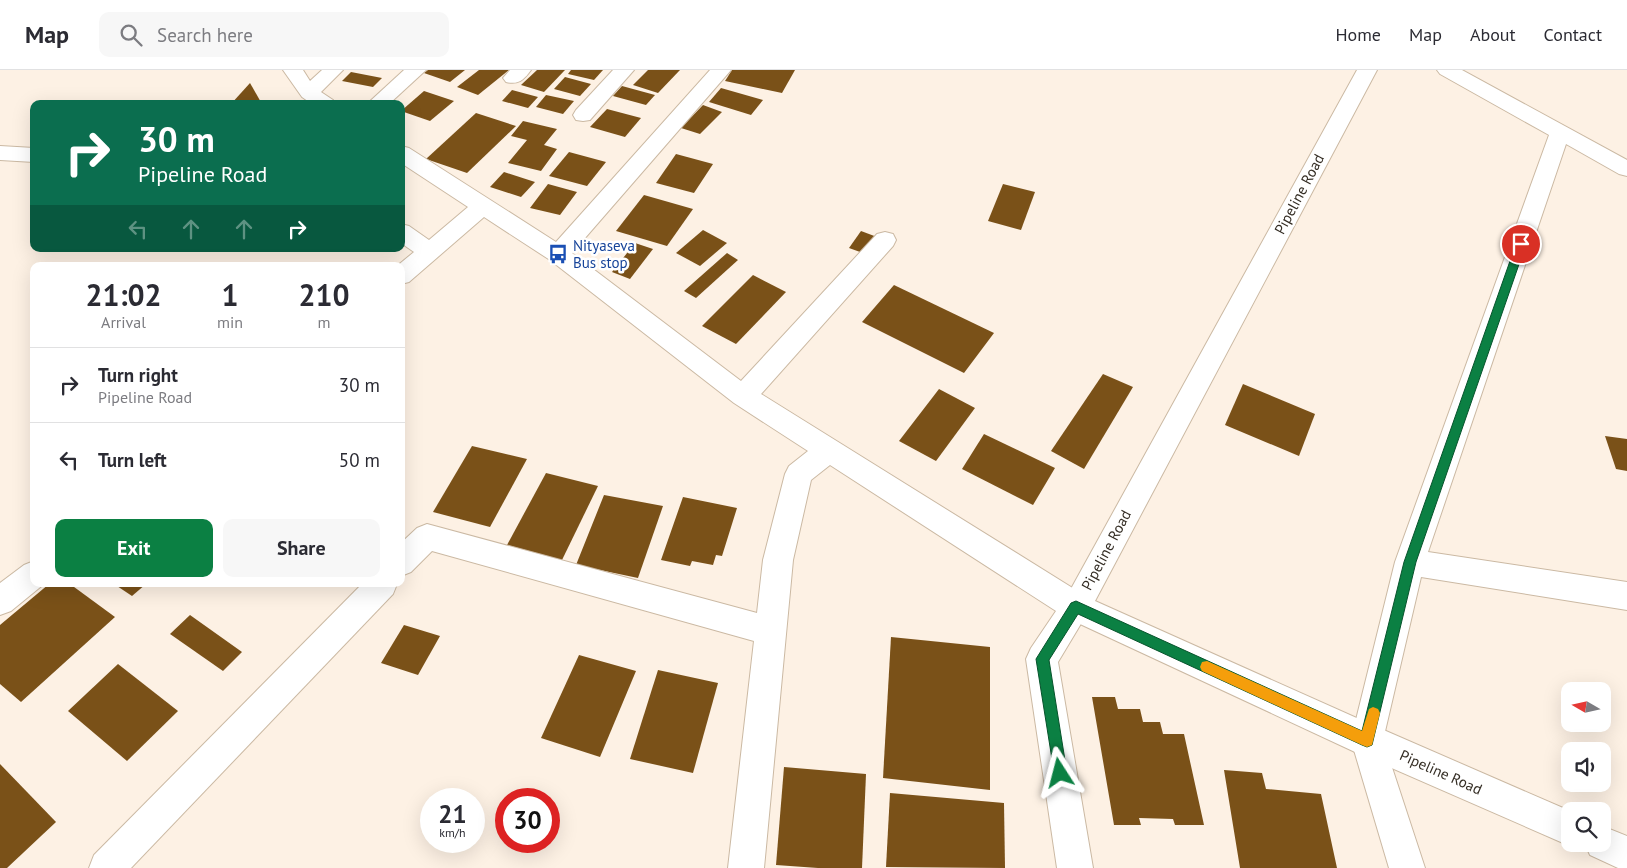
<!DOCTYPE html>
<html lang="en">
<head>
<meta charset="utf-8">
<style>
	:root { --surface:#fff; --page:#f7f7f7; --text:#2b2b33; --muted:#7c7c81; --line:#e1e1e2; --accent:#0b8043 }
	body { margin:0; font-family:"PT Sans",sans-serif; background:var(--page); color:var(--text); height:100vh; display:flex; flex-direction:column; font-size:19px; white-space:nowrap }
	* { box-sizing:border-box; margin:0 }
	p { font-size:16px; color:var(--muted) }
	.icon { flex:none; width:28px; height:28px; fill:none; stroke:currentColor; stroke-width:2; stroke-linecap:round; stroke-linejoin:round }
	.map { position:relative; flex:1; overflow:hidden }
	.panel { position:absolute; left:30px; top:192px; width:375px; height:325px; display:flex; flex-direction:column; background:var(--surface); border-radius:10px; box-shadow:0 5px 20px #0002 }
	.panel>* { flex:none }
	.guide { position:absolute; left:30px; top:30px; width:375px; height:152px; border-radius:10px; box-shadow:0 5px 20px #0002; background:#0b6e4f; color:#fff; overflow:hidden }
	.needle { width:32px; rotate:279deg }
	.tools { position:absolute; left:1561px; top:612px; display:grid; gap:10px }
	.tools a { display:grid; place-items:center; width:50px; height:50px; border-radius:10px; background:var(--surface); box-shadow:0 5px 20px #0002; font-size:25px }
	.speed { position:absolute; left:420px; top:718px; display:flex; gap:10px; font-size:25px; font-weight:700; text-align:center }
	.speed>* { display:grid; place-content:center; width:65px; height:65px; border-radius:50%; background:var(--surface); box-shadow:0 5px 20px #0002; line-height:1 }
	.speed small { font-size:12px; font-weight:400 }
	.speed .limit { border:8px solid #d22; background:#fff; color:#111 }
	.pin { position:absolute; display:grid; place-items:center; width:42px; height:42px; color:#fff; margin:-21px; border:2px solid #fff; border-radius:50%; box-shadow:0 1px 5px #0007 }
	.me { position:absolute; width:55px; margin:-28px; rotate:351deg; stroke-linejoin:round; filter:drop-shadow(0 0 4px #0008) }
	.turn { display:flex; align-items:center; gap:18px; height:105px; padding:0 25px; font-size:22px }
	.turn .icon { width:65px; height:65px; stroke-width:2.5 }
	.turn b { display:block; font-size:35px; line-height:42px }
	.lanes { display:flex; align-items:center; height:48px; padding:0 25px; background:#0003; justify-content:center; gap:25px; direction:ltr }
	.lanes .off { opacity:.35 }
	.eta { display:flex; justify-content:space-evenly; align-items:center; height:85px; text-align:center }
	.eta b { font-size:30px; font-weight:600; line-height:35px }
	.cta { display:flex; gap:10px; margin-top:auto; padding:10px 25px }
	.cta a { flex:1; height:58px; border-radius:10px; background:var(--accent); color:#fff; font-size:20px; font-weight:600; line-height:58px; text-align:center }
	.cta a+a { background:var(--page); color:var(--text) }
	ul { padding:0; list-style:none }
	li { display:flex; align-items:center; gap:15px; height:75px; padding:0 25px; border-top:1px solid var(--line) }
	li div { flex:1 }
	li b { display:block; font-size:19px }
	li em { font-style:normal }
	header { display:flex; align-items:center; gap:30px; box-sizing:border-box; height:70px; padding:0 25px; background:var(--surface); border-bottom:1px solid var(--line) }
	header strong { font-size:24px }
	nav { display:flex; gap:28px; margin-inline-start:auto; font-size:18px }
	.search { width:350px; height:45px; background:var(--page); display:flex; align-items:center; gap:12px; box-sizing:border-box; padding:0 18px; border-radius:10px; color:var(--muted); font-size:19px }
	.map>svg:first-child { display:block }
</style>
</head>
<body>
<header>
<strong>Map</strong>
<div class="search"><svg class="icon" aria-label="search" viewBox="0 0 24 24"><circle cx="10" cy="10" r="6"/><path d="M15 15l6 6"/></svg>Search here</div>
<nav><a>Home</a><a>Map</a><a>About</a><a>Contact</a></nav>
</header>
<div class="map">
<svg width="1627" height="798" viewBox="0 0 1627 798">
	<rect width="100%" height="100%" fill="#fdf1e4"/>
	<g fill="#7a5118">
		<polygon points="428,0 465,0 450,12 424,3"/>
		<polygon points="479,0 509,0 478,25 457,17"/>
		<polygon points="537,0 565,0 544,22 521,15"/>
		<polygon points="571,0 603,0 594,10 568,4"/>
		<polygon points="648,0 680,0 658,23 633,15"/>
		<polygon points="732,0 795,0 782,23 725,11"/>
		<polygon points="351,2 382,8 373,17 342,11"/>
		<polygon points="565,7 591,14 580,26 554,19"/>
		<polygon points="250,13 262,34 231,34"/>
		<polygon points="622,16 655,25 646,35 613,26"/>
		<polygon points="721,18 763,30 751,45 709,32"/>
		<polygon points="512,20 538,27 528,38 502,31"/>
		<polygon points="424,21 454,31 430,51 401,41"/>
		<polygon points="546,25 574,31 563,44 536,37"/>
		<polygon points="703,35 722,42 700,64 681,58"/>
		<polygon points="607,39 641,48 625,67 590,57"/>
		<polygon points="476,43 516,56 467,103 426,89"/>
		<polygon points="523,51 557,59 544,75 557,79 541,101 508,93 527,70 511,66"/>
		<polygon points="569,82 606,92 587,116 549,106"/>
		<polygon points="676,84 713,94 694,123 656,113"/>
		<polygon points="504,102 535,112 521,127 490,117"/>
		<polygon points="548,114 577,122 560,145 530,138"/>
		<polygon points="1003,114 1035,122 1021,160 988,151"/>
		<polygon points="644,125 693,139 667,176 616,161"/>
		<polygon points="703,160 727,173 700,196 676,183"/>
		<polygon points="861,161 885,170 874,187 849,178"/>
		<polygon points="635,173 653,179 630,209 612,202"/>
		<polygon points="727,183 738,190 696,228 684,221"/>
		<polygon points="753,205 786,222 736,274 702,256"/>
		<polygon points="894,215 994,263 964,303 862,252"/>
		<polygon points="1103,304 1133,317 1084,399 1051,381"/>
		<polygon points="1243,314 1315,344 1299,386 1225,355"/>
		<polygon points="939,319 975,338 936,391 899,371"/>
		<polygon points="984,364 1055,398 1033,435 962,399"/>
		<polygon points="1605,366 1627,369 1627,401 1616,399"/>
		<polygon points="472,376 527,389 490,457 433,442"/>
		<polygon points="546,403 598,416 562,490 507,475"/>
		<polygon points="604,425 663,436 638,508 576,495"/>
		<polygon points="683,427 737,438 722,486 716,485 713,495 692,491 690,496 661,490"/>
		<polygon points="49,514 70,514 115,547 21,632 0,614 0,555"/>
		<polygon points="114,514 146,514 132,526"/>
		<polygon points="190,545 242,582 223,601 170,564"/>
		<polygon points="404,555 440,566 418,605 381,593"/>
		<polygon points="891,567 990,577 990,720 883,708"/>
		<polygon points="579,585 636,601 600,687 541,668"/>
		<polygon points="118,594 178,641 127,691 68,641"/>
		<polygon points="658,600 718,613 693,703 630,689"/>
		<polygon points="1092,627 1115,627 1118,639 1140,639 1143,652 1160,652 1163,664 1184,664 1204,755 1175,755 1173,749 1139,748 1141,755 1114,755"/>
		<polygon points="0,694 56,752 7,798 0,798"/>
		<polygon points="784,697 866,704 862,798 818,798 776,795"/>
		<polygon points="1224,700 1262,703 1266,719 1321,724 1337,798 1240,798"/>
		<polygon points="890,723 1004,733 1005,798 886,797"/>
	</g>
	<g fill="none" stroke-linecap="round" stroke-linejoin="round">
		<defs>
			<g id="street">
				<polygon points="283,0 303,0 310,11 322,0 343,0 321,22 333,30 336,34 312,34 302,27"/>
				<polygon points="404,0 426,0 389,34 367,34"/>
				<path d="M510,0H531C524,10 518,15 506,12L503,8Z"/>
				<polygon points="613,0 634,0 590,50 583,51 576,50 573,45 576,40"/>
				<polygon points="710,0 731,0 572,183 741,311 877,164 885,162 893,164 896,170 893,176 761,324 1087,527 1091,537 1058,592 1093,798 1057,798 1026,589 1031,578 1056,541 830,395 811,410 793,490 764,798 728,798 754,571 432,481 411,502 401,506 401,473 417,458 427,454 757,543 763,490 785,404 789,396 808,381 734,333 550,190 484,147 409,212 401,214 401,196 397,196 414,182 401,173 401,154 409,156 429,170 468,137 401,93 401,76 409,78 556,172"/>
				<polygon points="1437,0 1462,0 1627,90 1627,106 1619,104 1566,74 1428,482 1627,512 1627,540 1421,507 1383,670 1425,798 1389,798 1351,670 1395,492 1549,65 1440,4"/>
				<polygon points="0,76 34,78 34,92 0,90"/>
				<polygon points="34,491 34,514 44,514 11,541 0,545 0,513 24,495"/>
				<polygon points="362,514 397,514 393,524 131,798 89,798 94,785"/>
			</g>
			<g id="secondary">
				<polygon points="1357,0 1377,0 1095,531 1379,658 1570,741 1570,774 1576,774 1570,776 1355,682 1065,547 1061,537"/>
				<polygon points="1602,756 1627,766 1627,798 1618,798 1590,785 1585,774 1602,774"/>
			</g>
		</defs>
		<use href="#street" stroke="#cbb9a3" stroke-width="2"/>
		<use href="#secondary" stroke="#cbb9a3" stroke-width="2"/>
		<use href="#street" fill="#fff" fill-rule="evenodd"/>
		<use href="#secondary" fill="#fff" fill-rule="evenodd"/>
	</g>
	<polygon fill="#0b8043" stroke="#07532c" points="1521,171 1526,174 1416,492 1372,675 1367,677 1362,675 1078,544 1049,590 1067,703 1065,708 1060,710 1055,708 1036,589 1071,533 1076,531 1362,661 1404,492 1516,174"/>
	<polygon fill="#f59e0b" points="1207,591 1362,661 1369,639 1373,637 1378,639 1380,643 1372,675 1367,677 1362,675 1202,601 1200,597 1202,592"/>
	<defs>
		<symbol id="bus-bare" viewBox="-9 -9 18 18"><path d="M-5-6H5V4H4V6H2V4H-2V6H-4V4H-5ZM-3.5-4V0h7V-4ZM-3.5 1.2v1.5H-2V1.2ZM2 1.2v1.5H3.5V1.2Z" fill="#1a4fb4" stroke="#fff" stroke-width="2.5" paint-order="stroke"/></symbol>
	</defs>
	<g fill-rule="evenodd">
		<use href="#bus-bare" x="544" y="170" width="28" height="28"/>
	</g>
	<g text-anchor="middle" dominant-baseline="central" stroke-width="5" stroke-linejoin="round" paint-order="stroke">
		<g font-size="15" fill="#352e25" stroke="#fff">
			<text transform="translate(1299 124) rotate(-62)">Pipeline Road</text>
			<text transform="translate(1106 480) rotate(-62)">Pipeline Road</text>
			<text transform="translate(1441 702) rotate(24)">Pipeline Road</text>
		</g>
		<g font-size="15" fill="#164399" stroke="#fff" text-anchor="start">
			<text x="573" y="175">Nityaseva<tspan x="573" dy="17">Bus stop</tspan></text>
		</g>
	</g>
</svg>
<div class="tools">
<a><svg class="needle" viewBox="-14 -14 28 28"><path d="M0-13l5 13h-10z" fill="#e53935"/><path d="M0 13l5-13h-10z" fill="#7c7c81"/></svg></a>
<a><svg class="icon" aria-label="sound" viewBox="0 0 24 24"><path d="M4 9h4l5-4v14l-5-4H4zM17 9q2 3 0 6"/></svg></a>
<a><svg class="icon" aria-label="search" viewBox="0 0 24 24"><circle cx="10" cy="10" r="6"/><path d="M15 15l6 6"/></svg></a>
</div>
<div class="speed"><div>21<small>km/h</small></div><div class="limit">30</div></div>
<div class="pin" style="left:1521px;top:174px;background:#d93025"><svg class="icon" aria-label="arrive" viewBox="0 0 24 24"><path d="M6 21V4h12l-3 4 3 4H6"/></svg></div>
<svg class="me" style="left:1060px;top:703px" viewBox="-20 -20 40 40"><path d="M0-17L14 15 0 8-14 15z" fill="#0b8043" stroke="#fff" stroke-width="4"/></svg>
<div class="guide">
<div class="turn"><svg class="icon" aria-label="right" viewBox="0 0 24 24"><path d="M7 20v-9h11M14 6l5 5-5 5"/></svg><div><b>30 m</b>Pipeline Road</div></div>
<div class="lanes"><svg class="icon off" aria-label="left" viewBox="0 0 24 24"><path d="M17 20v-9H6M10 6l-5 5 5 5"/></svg><svg class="icon off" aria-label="ahead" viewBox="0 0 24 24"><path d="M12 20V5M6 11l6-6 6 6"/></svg><svg class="icon off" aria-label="ahead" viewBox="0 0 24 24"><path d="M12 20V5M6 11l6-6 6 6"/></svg><svg class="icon" aria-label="right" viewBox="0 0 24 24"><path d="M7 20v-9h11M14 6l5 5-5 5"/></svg></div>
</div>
<section class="panel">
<div class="eta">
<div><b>21:02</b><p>Arrival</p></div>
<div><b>1</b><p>min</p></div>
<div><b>210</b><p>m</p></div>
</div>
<ul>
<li><svg class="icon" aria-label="right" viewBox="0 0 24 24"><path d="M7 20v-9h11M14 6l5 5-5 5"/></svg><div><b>Turn right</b><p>Pipeline Road</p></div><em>30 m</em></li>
<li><svg class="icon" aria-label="left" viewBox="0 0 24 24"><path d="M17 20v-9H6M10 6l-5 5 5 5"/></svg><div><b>Turn left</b></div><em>50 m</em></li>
</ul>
<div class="cta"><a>Exit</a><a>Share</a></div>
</section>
</div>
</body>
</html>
